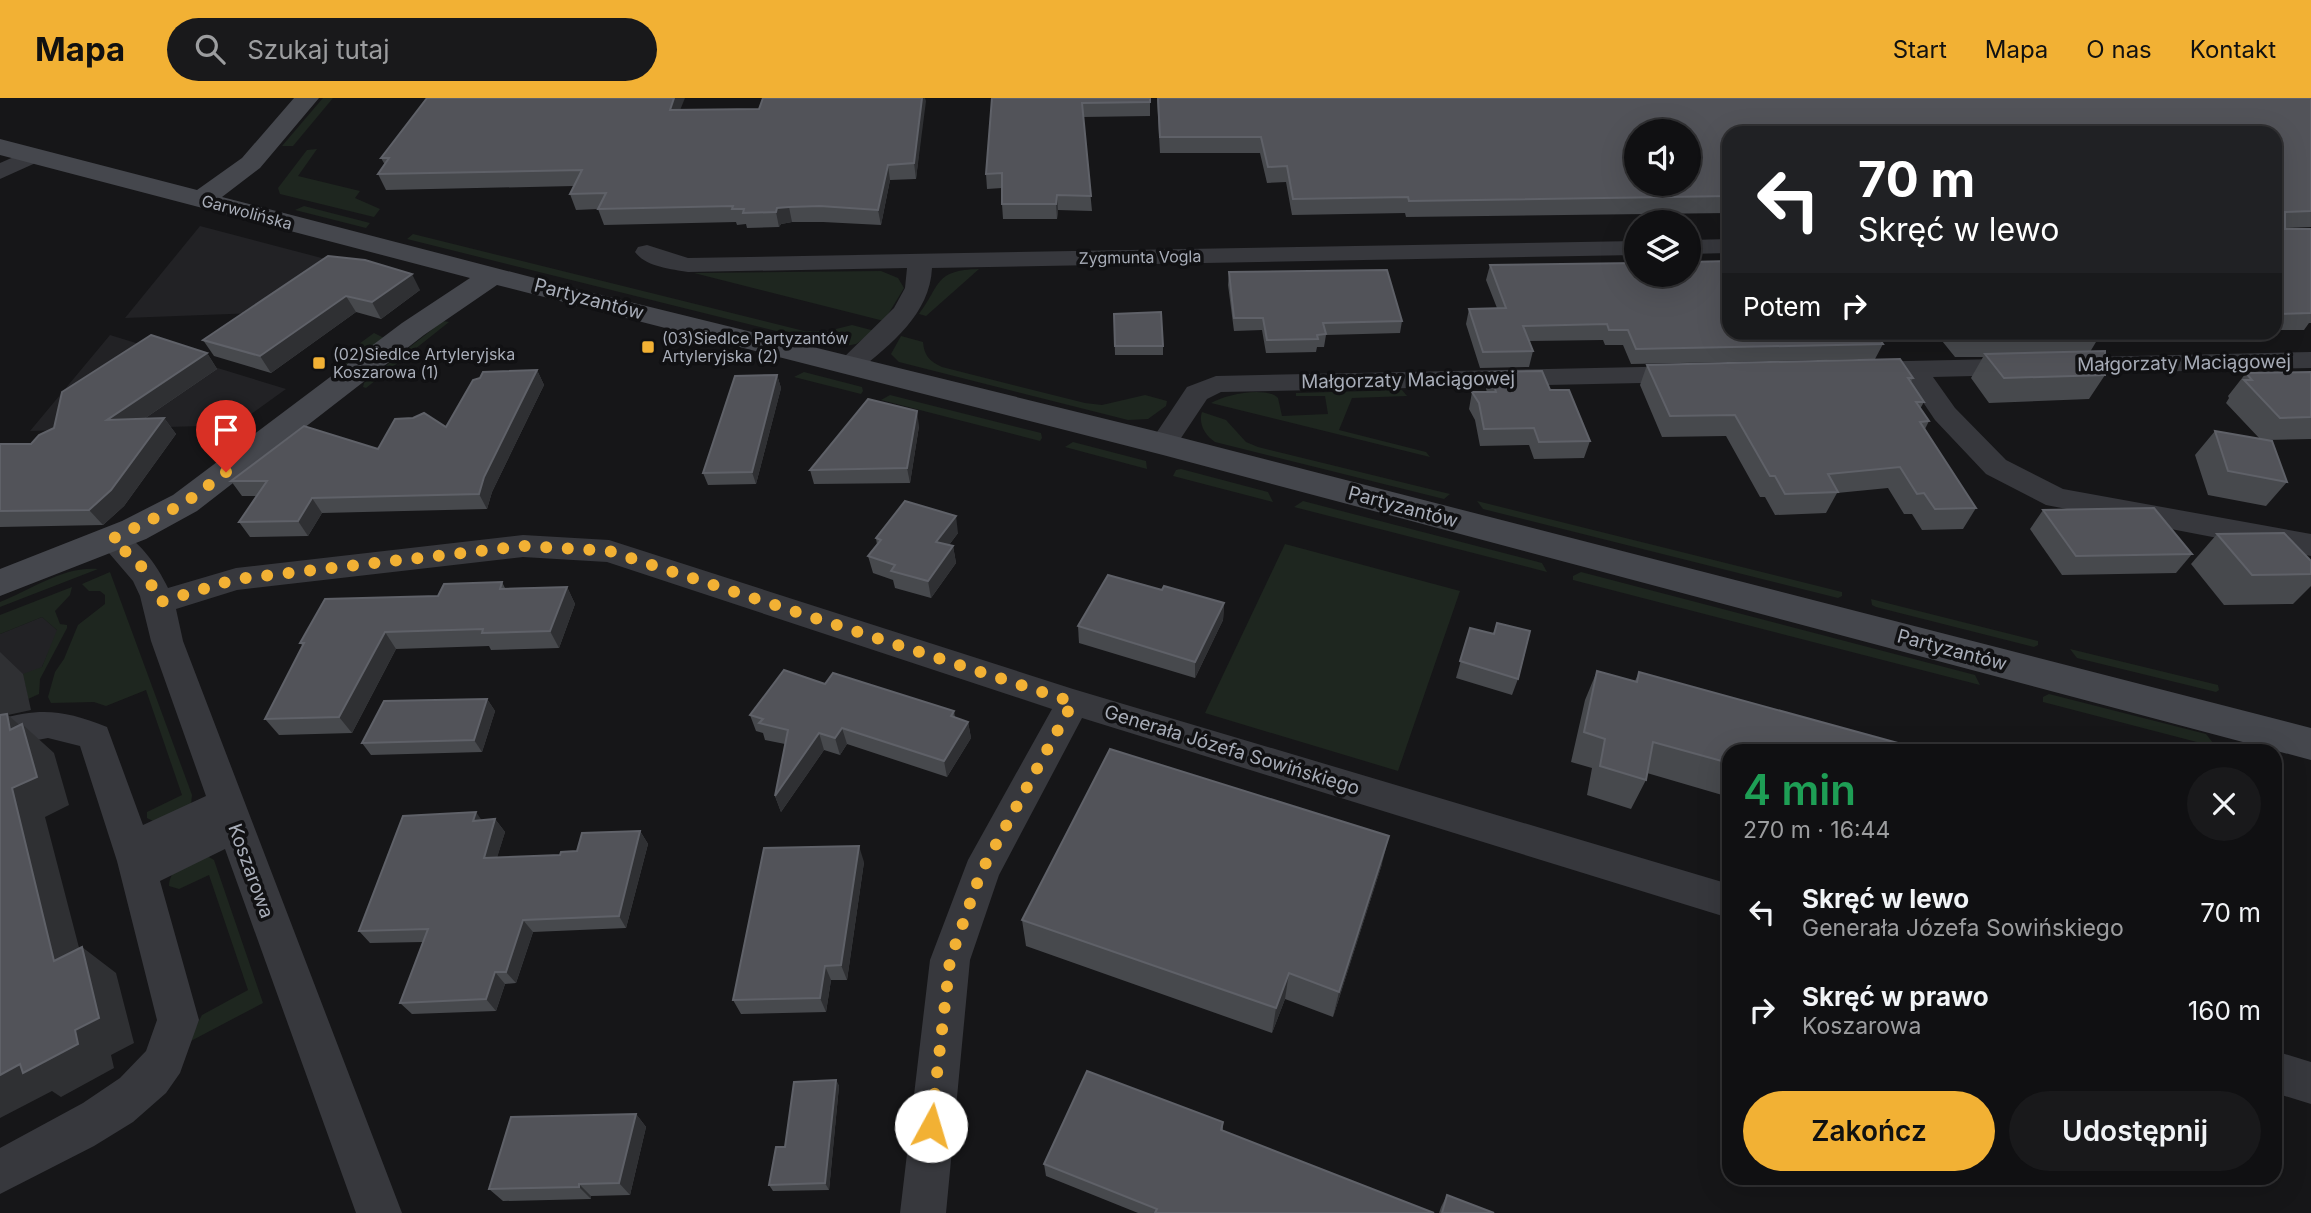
<!DOCTYPE html>
<html lang="pl">
<head>
<meta charset="utf-8">
<style>
	:root { --surface:#101012; --page:#19191b; --text:#f1f3f6; --muted:#9c9d9f; --line:#303032; --accent:#f2b134 }
	body { margin:0; font-family:Inter,sans-serif; background:var(--page); color:var(--text); height:100vh; display:flex; flex-direction:column; font-size:26px; white-space:nowrap }
	* { box-sizing:border-box; margin:0 }
	p { font-size:23px; color:var(--muted) }
	.icon { flex:none; width:38px; height:38px; fill:none; stroke:currentColor; stroke-width:2; stroke-linecap:round; stroke-linejoin:round }
	.map { position:relative; flex:1; overflow:hidden }
	.sheet { position:absolute; left:1722px; top:646px; width:560px; height:441px; display:flex; flex-direction:column; background:var(--surface); border-radius:21px; box-shadow:0 7px 28px #0002,0 0 0 2px var(--line) }
	.sheet>* { flex:none }
	.hud { position:absolute; left:1722px; top:28px; width:560px; height:214px; border-radius:21px; box-shadow:0 7px 28px #0002,0 0 0 2px var(--line); background:#202124; color:#fff; overflow:hidden }
	.buttons { position:absolute; left:1624px; top:21px; display:grid; gap:14px }
	.buttons a { display:grid; place-items:center; width:77px; height:77px; border-radius:50%; background:var(--surface); box-shadow:0 7px 28px #0002,0 0 0 2px var(--line); font-size:35px }
	.pin { position:absolute; display:grid; place-items:center; width:60px; height:60px; color:#fff; margin:-72px -30px; border-radius:50% 50% 50% 0; rotate:-45deg; box-shadow:0 0 7px #0007 }
	.pin .icon { rotate:45deg }
	.me { position:absolute; width:77px; margin:-38px; rotate:6deg; stroke-linejoin:round; filter:drop-shadow(0 0 5px #0008) }
	.turn { display:flex; align-items:center; gap:24px; height:147px; padding:0 21px; font-size:32px }
	.turn .icon { width:91px; height:91px; stroke-width:2.5 }
	.turn b { display:block; font-size:49px; line-height:60px }
	.then { display:flex; align-items:center; height:66px; padding:0 21px; background:#0003; gap:14px; font-size:26px }
	.round { display:grid; place-items:center; flex:none; width:74px; height:74px; border-radius:37px; background:var(--page) }
	.summary { display:flex; align-items:center; justify-content:space-between; height:119px; padding:0 21px }
	h1 { font-size:42px; font-weight:600; line-height:52px; color:#1e9e55 }
	.primary-button { display:flex; gap:14px; margin-top:auto; padding:14px 21px }
	.primary-button a { flex:1; height:80px; border-radius:42px; background:var(--accent); color:#111; font-size:28px; font-weight:600; line-height:80px; text-align:center }
	.primary-button a+a { background:var(--page); color:var(--text) }
	ul { padding:0; list-style:none }
	li { display:flex; align-items:center; gap:21px; height:98px; padding:0 21px }
	li div { flex:1 }
	li b { display:block; font-size:26px }
	li em { font-style:normal }
	header { display:flex; align-items:center; gap:42px; box-sizing:border-box; height:98px; padding:0 35px; background:var(--accent); color:#111 }
	header strong { font-size:33px }
	nav { display:flex; gap:38px; margin-inline-start:auto; font-size:24px }
	.search { width:490px; height:63px; background:var(--page); display:flex; align-items:center; gap:18px; box-sizing:border-box; padding:0 24px; border-radius:38px; color:var(--muted); font-size:26px }
	.map>svg:first-child { display:block }
</style>
</head>
<body>
<header>
<strong>Mapa</strong>
<div class="search"><svg class="icon" aria-label="search" viewBox="0 0 24 24"><circle cx="10" cy="10" r="6"/><path d="M15 15l6 6"/></svg>Szukaj tutaj</div>
<nav><a>Start</a><a>Mapa</a><a>O nas</a><a>Kontakt</a></nav>
</header>
<div class="map">
<svg width="2311" height="1115" viewBox="0 0 2311 1115">
	<rect width="100%" height="100%" fill="#161618"/>
	<g fill="#222225">
		<polygon points="200,128 371,173 304,213 125,220"/>
		<polygon points="110,237 162,253 286,291 236,327 30,333"/>
		<polygon points="42,519 58,533 42,569 0,613 0,536"/>
	</g>
	<g fill="#1e261f">
		<polygon points="323,0 333,0 293,48 282,48"/>
		<polygon points="317,51 298,78 360,93 355,100 380,111 374,119 280,96 278,90 307,52"/>
		<polygon points="304,108 370,125 366,130 295,112"/>
		<polygon points="413,136 804,233 828,233 852,227 875,233 856,246 840,249 407,141"/>
		<path d="M979,171L926,218L919,216C941,187 934,172 979,171Z"/>
		<polygon points="881,173 898,180 904,190 884,223 694,175"/>
		<polygon points="443,223 449,224 366,290 363,289 364,285"/>
		<polygon points="374,235 384,240 348,267 339,264 337,262"/>
		<path d="M901,238L923,244C924,257 929,263 942,269L1085,305L1102,307L1145,297L1167,303L1166,308L1148,321L1128,322L899,264L891,256Z"/>
		<polygon points="804,274 862,289 863,293 861,296 794,279"/>
		<path d="M1402,292L1407,298L1352,300L1339,332L1426,354L1430,359L1211,305C1226,296 1266,288 1278,300L1282,318L1328,316L1325,298H1296V295Z"/>
		<polygon points="890,297 1041,335 1042,340 1040,343 881,302"/>
		<path d="M1202,314L1226,322L1246,344L1258,349L1450,396L1444,401L1215,344C1205,338 1198,325 1202,314Z"/>
		<polygon points="1073,344 1146,363 1147,371 1065,349"/>
		<polygon points="1181,371 1268,394 1273,404 1173,378 1176,372"/>
		<polygon points="1303,403 1542,465 1547,474 1294,409"/>
		<polygon points="1477,403 1842,494 1842,498 1838,500 1483,411"/>
		<polygon points="1285,446 1460,493 1398,673 1205,615"/>
		<path d="M98,471L0,509V504C31,492 63,468 98,471Z"/>
		<polygon points="110,474 192,697 191,707 153,723 147,720 147,714 182,697 146,592 106,608 94,604 51,605 48,599 55,574 64,561 78,527 105,506 105,497 100,493 89,493 82,486"/>
		<polygon points="1581,474 1975,577 1980,587 1573,482 1573,478"/>
		<polygon points="72,489 70,497 55,513 60,526 67,527 67,530 40,581 39,596 28,601 23,576 42,569 57,532 42,519 0,536 0,517"/>
		<polygon points="1871,501 2038,543 2038,547 2034,549 1876,509 1872,507"/>
		<polygon points="2070,551 2218,587 2219,592 2216,594 2077,560"/>
		<polygon points="2049,596 2206,636 2216,649 2043,604 2043,599"/>
		<path d="M207,758L214,762L263,905L187,945L202,917L248,892L209,777L179,791L169,788C170,767 190,764 207,758Z"/>
	</g>
	<g fill="none" stroke-linecap="round" stroke-linejoin="round">
		<g fill="#37383d" fill-rule="evenodd">
			<polygon points="32,51 40,53 43,58 40,63 0,81 0,65"/>
			<polygon points="1729,141 1729,155 1689,156 1689,142"/>
			<path d="M1636,143V157L932,170C930,216 891,246 858,273L849,275L840,273L836,267L894,210L905,190L907,170L688,174C671,171 646,169 635,154L638,149L647,147L688,160Z"/>
			<polygon points="2311,254 2311,270 1933,279 1955,310 2006,362 2063,391 2311,436 2311,458 2046,407 1986,376 1935,322 1906,279 1861,280 1852,278 1848,272 1852,266 1861,264"/>
			<polygon points="1688,268 1697,270 1701,276 1697,282 1688,284 1221,294 1207,301 1173,352 1163,355 1153,352 1149,346 1187,289 1216,278"/>
			<path d="M112,430C137,438 157,467 168,490L236,470L523,437L609,442L1073,591L1729,786V820L1082,620L999,777L970,862L946,1115H900L930,862L968,762L1052,611L607,464L523,459L237,492L176,511L183,543L402,1115H356L225,751L160,783L199,922L180,975L166,995L133,1024L94,1048L0,1096V1050L83,1005L120,980L146,953L157,922L117,763L80,648L48,640L0,649V621C43,609 66,613 107,629L143,727L206,698L151,543L140,498L133,483L97,441L101,433Z"/>
			<polygon points="2275,953 2311,964 2311,1006 2275,995"/>
		</g>
		<polygon fill="#45474d" fill-rule="evenodd" points="294,0 319,0 260,70 222,99 577,191 1163,335 2311,630 2311,662 1163,357 497,187 424,237 197,413 146,441 0,498 0,471 122,423 173,397 402,225 470,180 0,57 0,41 197,92 242,60"/>
	</g>
	<g fill="#47494d">
		<polygon points="763,0 925,0 916,81 890,82 881,127 823,124 792,124 781,126 779,129 747,130 746,126 737,127 736,124 604,127 598,111 576,112 570,96 574,88 386,92 378,76 385,67 381,60 680,12 759,11"/>
		<polygon points="992,0 1150,0 1150,18 1083,19 1092,113 1058,112 1057,121 1003,121 1002,106 1002,90 987,91 986,76"/>
		<polygon points="1157,0 2311,0 2311,129 2285,130 2285,131 2311,131 2311,225 2309,225 2304,232 2275,232 2275,35 1729,35 1729,115 1406,119 1405,115 1292,117 1286,84 1267,85 1260,55 1160,55"/>
		<polygon points="328,158 420,192 381,221 356,214 271,275 214,258 203,242"/>
		<polygon points="1490,167 1883,246 1875,261 1631,266 1623,247 1605,247 1603,242 1529,243 1533,253 1529,269 1480,270 1466,226 1469,211 1497,210 1486,182"/>
		<polygon points="1229,174 1402,223 1400,235 1326,237 1324,249 1317,249 1316,254 1266,255 1262,232 1234,233 1228,187"/>
		<polygon points="1114,216 1163,248 1163,257 1115,257"/>
		<polygon points="1920,234 2109,234 2107,237 2099,237 2099,239 2090,254 2105,277 2089,301 1989,305 1971,280 1983,259 1955,259 1938,238 1923,239"/>
		<polygon points="207,255 217,271 144,321 164,320 176,336 124,408 103,427 0,429 0,346 31,346 54,330"/>
		<polygon points="1647,267 1913,280 1911,284 1924,304 1920,311 1929,323 1925,331 1976,410 1963,431 1922,432 1912,416 1904,416 1888,390 1837,395 1826,415 1775,417 1765,399 1760,399 1726,338 1662,339 1640,287"/>
		<polygon points="537,272 544,287 492,394 487,411 322,415 308,438 250,439 239,424 256,398 242,398 231,383 378,351 446,329"/>
		<polygon points="1490,274 1550,292 1590,343 1584,360 1534,361 1529,347 1480,348 1475,322 1469,311 1472,294 1487,294 1486,291"/>
		<polygon points="2311,274 2311,341 2267,342 2287,384 2266,408 2208,397 2195,357 2215,333 2260,341 2226,305 2229,300 2228,298 2246,275"/>
		<polygon points="777,277 781,290 756,386 708,387 703,375"/>
		<polygon points="919,328 910,385 814,386 810,372"/>
		<polygon points="2043,412 2192,456 2176,475 2062,477 2030,431"/>
		<polygon points="958,435 949,447 953,448 956,465 931,500 895,490 893,482 873,475 868,458 877,447 876,440"/>
		<polygon points="2217,436 2311,463 2311,488 2293,506 2224,507 2191,466"/>
		<polygon points="502,484 505,490 567,489 575,506 559,550 491,552 489,548 396,551 352,635 279,637 265,621 303,548 300,545 438,498"/>
		<polygon points="1162,492 1224,505 1223,522 1195,580 1079,545 1078,528"/>
		<polygon points="1470,530 1518,581 1512,597 1456,580"/>
		<polygon points="1597,573 1635,583 1639,574 1729,653 1729,699 1647,675 1646,682 1631,711 1587,697 1592,670 1571,664 1585,602"/>
		<polygon points="825,586 954,613 955,620 968,624 971,640 947,679 847,646 840,657 824,652 781,714 775,698 785,646 765,642 763,635 756,633 750,617"/>
		<polygon points="487,601 495,613 482,654 371,657 362,645"/>
		<polygon points="495,721 505,734 497,759 560,757 577,753 640,733 648,746 626,830 533,834 516,885 505,886 496,913 412,916 400,905 423,844 370,845 359,833 482,722"/>
		<polygon points="864,764 847,882 831,882 826,914 741,916 733,902"/>
		<polygon points="1382,766 1333,919 1285,901 1272,935 1026,848 1022,822"/>
		<polygon points="836,982 839,988 829,1092 773,1093 769,1087 785,1049"/>
		<polygon points="636,1016 646,1029 630,1097 591,1098 591,1101 503,1103 489,1091"/>
		<polygon points="1223,1024 1223,1033 1434,1115 1138,1115 1046,1078 1044,1066"/>
		<polygon points="1447,1097 1494,1115 1439,1115 1441,1109"/>
	</g>
	<g fill="#2f3033">
		<polygon points="674,0 685,0 674,27 670,12"/>
		<polygon points="922,0 925,0 926,3 916,81 914,65"/>
		<polygon points="888,67 890,82 881,127 878,112"/>
		<polygon points="1057,97 1058,112 1057,121 1056,106"/>
		<polygon points="789,109 792,124 781,126 779,129 776,114 777,110"/>
		<polygon points="412,176 420,192 381,221 372,204"/>
		<polygon points="346,198 356,214 271,275 260,258"/>
		<polygon points="207,255 217,271 119,338 107,322"/>
		<polygon points="537,272 544,287 492,394 487,411 479,396 484,379"/>
		<polygon points="777,277 781,290 756,386 752,374"/>
		<polygon points="917,313 919,328 910,385 907,370"/>
		<polygon points="164,320 176,336 124,408 103,427 89,412"/>
		<polygon points="312,400 322,415 308,438 298,423"/>
		<polygon points="956,418 958,435 939,460 936,444"/>
		<polygon points="953,448 956,465 931,500 928,483"/>
		<polygon points="567,489 575,506 559,550 550,533"/>
		<polygon points="1224,505 1223,522 1195,580 1195,564"/>
		<polygon points="385,534 396,551 352,635 339,619"/>
		<polygon points="0,554 23,576 31,612 8,617 24,631 22,626 54,655 69,707 45,719 89,888 54,863 12,690 10,632 0,619"/>
		<polygon points="487,601 495,613 482,654 474,642"/>
		<polygon points="968,624 971,640 947,679 944,663"/>
		<polygon points="842,630 847,646 840,657 835,640"/>
		<polygon points="819,635 824,652 781,714 775,698"/>
		<polygon points="476,714 485,727 473,723"/>
		<polygon points="495,721 505,734 493,773 484,760"/>
		<polygon points="640,733 648,746 626,830 619,818"/>
		<polygon points="1389,738 1382,766 1333,919 1339,894"/>
		<polygon points="859,748 864,764 847,882 841,867"/>
		<polygon points="523,822 533,834 516,885 506,874"/>
		<polygon points="82,849 116,875 134,945 111,957 114,970 61,999 52,993 0,1020 0,977 75,932"/>
		<polygon points="825,868 831,882 826,914 820,900"/>
		<polygon points="495,874 505,886 496,913 486,901"/>
		<polygon points="1289,875 1285,901 1272,935 1276,910"/>
		<polygon points="836,982 839,988 829,1092 825,1085"/>
		<polygon points="636,1016 646,1029 630,1097 619,1085"/>
		<polygon points="579,1086 591,1098 591,1101 579,1089"/>
	</g>
	<g fill="#525359" stroke="#5f6168" stroke-width="2" fill-rule="evenodd">
		<polygon points="427,0 674,0 670,12 759,11 763,0 922,0 914,65 888,67 878,112 820,108 789,109 777,110 776,114 743,115 744,111 732,111 733,108 598,111 606,95 570,96 582,72 378,76 389,60 381,60"/>
		<polygon points="992,0 1150,0 1150,4 1082,5 1091,98 1057,97 1056,106 1002,106 1002,75 986,76"/>
		<path d="M1158,0H2311V113L2285,114V131H2311V215L2275,216V35H1729V98L1409,103L1408,99L1293,101L1287,68L1268,69L1261,39H1160ZM1636,33H1689V86H1636Z"/>
		<polygon points="328,158 365,162 412,176 372,204 346,198 260,258 203,242"/>
		<polygon points="1729,163 1729,234 1875,234 1883,246 1636,251 1628,232 1609,232 1607,226 1523,228 1533,253 1483,254 1469,211 1506,210 1490,167 1636,165 1636,177 1689,177 1689,164"/>
		<polygon points="1387,172 1402,223 1323,225 1326,236 1317,237 1318,241 1267,242 1263,220 1234,220 1229,174"/>
		<polygon points="1161,214 1163,248 1115,248 1114,216"/>
		<polygon points="1959,234 2098,234 2099,239 1965,242"/>
		<polygon points="151,237 207,255 107,322 164,320 111,392 89,412 0,413 0,346 31,346 39,337 54,330 62,294"/>
		<polygon points="2105,253 2105,277 2004,280 1985,256"/>
		<polygon points="1900,261 1913,280 1908,280 1924,304 1916,304 1929,323 1920,324 1976,410 1935,411 1924,395 1917,396 1900,369 1828,376 1838,394 1785,396 1775,378 1770,378 1735,317 1670,318 1647,267"/>
		<polygon points="537,272 484,379 479,396 312,400 298,423 239,424 267,383 231,383 304,328 378,351 395,321 413,320 424,315 446,329 473,282 480,280 483,274"/>
		<polygon points="1542,273 1550,292 1569,292 1590,343 1539,344 1534,330 1484,331 1479,305 1472,294 1496,294 1490,274"/>
		<polygon points="2311,274 2311,319 2280,320 2244,282 2252,282 2246,275"/>
		<polygon points="777,277 752,374 703,375 735,278"/>
		<polygon points="868,301 917,313 907,370 810,372"/>
		<polygon points="2215,333 2272,343 2287,384 2228,373"/>
		<polygon points="905,403 956,418 936,444 953,448 928,483 891,473 895,467 868,458 881,442 876,440"/>
		<polygon points="2154,410 2192,456 2076,458 2043,412"/>
		<polygon points="2284,435 2311,463 2311,476 2252,477 2217,436"/>
		<polygon points="1108,477 1162,492 1164,488 1224,505 1195,564 1078,528"/>
		<polygon points="502,484 500,491 567,489 550,533 482,535 483,531 385,534 339,619 265,621 304,545 300,545 325,501 438,498 444,486"/>
		<polygon points="1497,525 1530,533 1518,581 1460,563 1470,530 1494,536"/>
		<polygon points="784,572 825,586 833,575 954,613 951,618 968,624 944,663 842,630 835,640 819,635 775,698 788,632 759,625 763,621 750,617"/>
		<polygon points="1597,573 1637,584 1639,574 1927,653 1729,653 1729,665 1653,644 1646,682 1600,668 1605,641 1584,634"/>
		<polygon points="487,601 474,642 362,645 384,603"/>
		<polygon points="7,616 10,632 22,626 37,679 12,690 54,863 82,849 99,920 75,932 78,946 23,975 20,966 0,977 0,617"/>
		<polygon points="1110,651 1389,738 1339,894 1289,875 1276,910 1022,822"/>
		<polygon points="476,714 473,723 495,721 484,760 560,757 561,754 577,753 582,735 640,733 619,818 523,822 506,874 495,874 486,901 400,905 428,831 359,833 403,718"/>
		<polygon points="859,748 841,867 825,868 820,900 733,902 764,750"/>
		<polygon points="1087,973 1223,1024 1221,1032 1434,1115 1155,1115 1157,1111 1044,1066"/>
		<polygon points="836,982 825,1085 769,1087 776,1049 785,1049 794,984"/>
		<polygon points="636,1016 619,1085 579,1086 579,1089 489,1091 511,1019"/>
		<polygon points="1447,1097 1494,1115 1442,1115"/>
	</g>
	<g fill="none" stroke-linecap="round" stroke-linejoin="round">
		<polyline stroke="#f2b134" stroke-width="12" stroke-dasharray="0 21.6" points="226,374 185,405 112,441 143,470 160,504 236,481 523,448 609,453 1073,604 981,774 950,862 931,1028"/>
	</g>
	<g fill="#f2b134" stroke="#111113" stroke-width="2.5">
		<rect x="641" y="242" width="14" height="14" rx="3.5"/>
		<rect x="312" y="258" width="14" height="14" rx="3.5"/>
	</g>
	<g text-anchor="middle" dominant-baseline="central" stroke-width="7" stroke-linejoin="round" paint-order="stroke">
		<g font-size="16" fill="#a8adb8" stroke="#111113">
			<text transform="translate(247 114) rotate(15)">Garwolińska</text>
			<text transform="translate(1140 159) rotate(-1)">Zygmunta Vogla</text>
		</g>
		<g font-size="16" fill="#a8adb8" stroke="#111113" text-anchor="start">
			<text x="662" y="240">(03)Siedlce Partyzantów<tspan x="662" dy="18">Artyleryjska (2)</tspan></text>
			<text x="333" y="256">(02)Siedlce Artyleryjska<tspan x="333" dy="18">Koszarowa (1)</tspan></text>
		</g>
		<g font-size="19" fill="#a8adb8" stroke="#111113">
			<text transform="translate(589 201) rotate(15)">Partyzantów</text>
			<text transform="translate(2184 265) rotate(-1)">Małgorzaty Maciągowej</text>
			<text transform="translate(1408 282) rotate(-1)">Małgorzaty Maciągowej</text>
			<text transform="translate(1403 409) rotate(15)">Partyzantów</text>
			<text transform="translate(1952 552) rotate(15)">Partyzantów</text>
			<text transform="translate(1232 652) rotate(17)">Generała Józefa Sowińskiego</text>
			<text transform="translate(251 773) rotate(70)">Koszarowa</text>
		</g>
	</g>
</svg>
<div class="buttons">
<a><svg class="icon" aria-label="sound" viewBox="0 0 24 24"><path d="M4 9h4l5-4v14l-5-4H4zM17 9q2 3 0 6"/></svg></a>
<a><svg class="icon" aria-label="layers" viewBox="0 0 24 24"><path d="M12 4l9 5-9 5-9-5zM3 14l9 5 9-5"/></svg></a>
</div>
<div class="pin" style="left:226px;top:374px;background:#d93025"><svg class="icon" aria-label="arrive" viewBox="0 0 24 24"><path d="M6 21V4h12l-3 4 3 4H6"/></svg></div>
<svg class="me" style="left:931px;top:1028px" viewBox="-20 -20 40 40"><circle r="19" fill="#fff"/><path d="M0-13L10 11 0 6-10 11z" fill="#f2b134"/></svg>
<div class="hud">
<div class="turn"><svg class="icon" aria-label="left" viewBox="0 0 24 24"><path d="M17 20v-9H6M10 6l-5 5 5 5"/></svg><div><b>70 m</b>Skręć w lewo</div></div>
<div class="then">Potem<svg class="icon" aria-label="right" viewBox="0 0 24 24"><path d="M7 20v-9h11M14 6l5 5-5 5"/></svg></div>
</div>
<section class="sheet">
<div class="summary"><div><h1>4 min</h1><p>270 m · 16:44</p></div><a class="round"><svg class="icon" aria-label="close" viewBox="0 0 24 24"><path d="M6 6l12 12M18 6L6 18"/></svg></a></div>
<ul>
<li><svg class="icon" aria-label="left" viewBox="0 0 24 24"><path d="M17 20v-9H6M10 6l-5 5 5 5"/></svg><div><b>Skręć w lewo</b><p>Generała Józefa Sowińskiego</p></div><em>70 m</em></li>
<li><svg class="icon" aria-label="right" viewBox="0 0 24 24"><path d="M7 20v-9h11M14 6l5 5-5 5"/></svg><div><b>Skręć w prawo</b><p>Koszarowa</p></div><em>160 m</em></li>
</ul>
<div class="primary-button"><a>Zakończ</a><a>Udostępnij</a></div>
</section>
</div>
</body>
</html>
